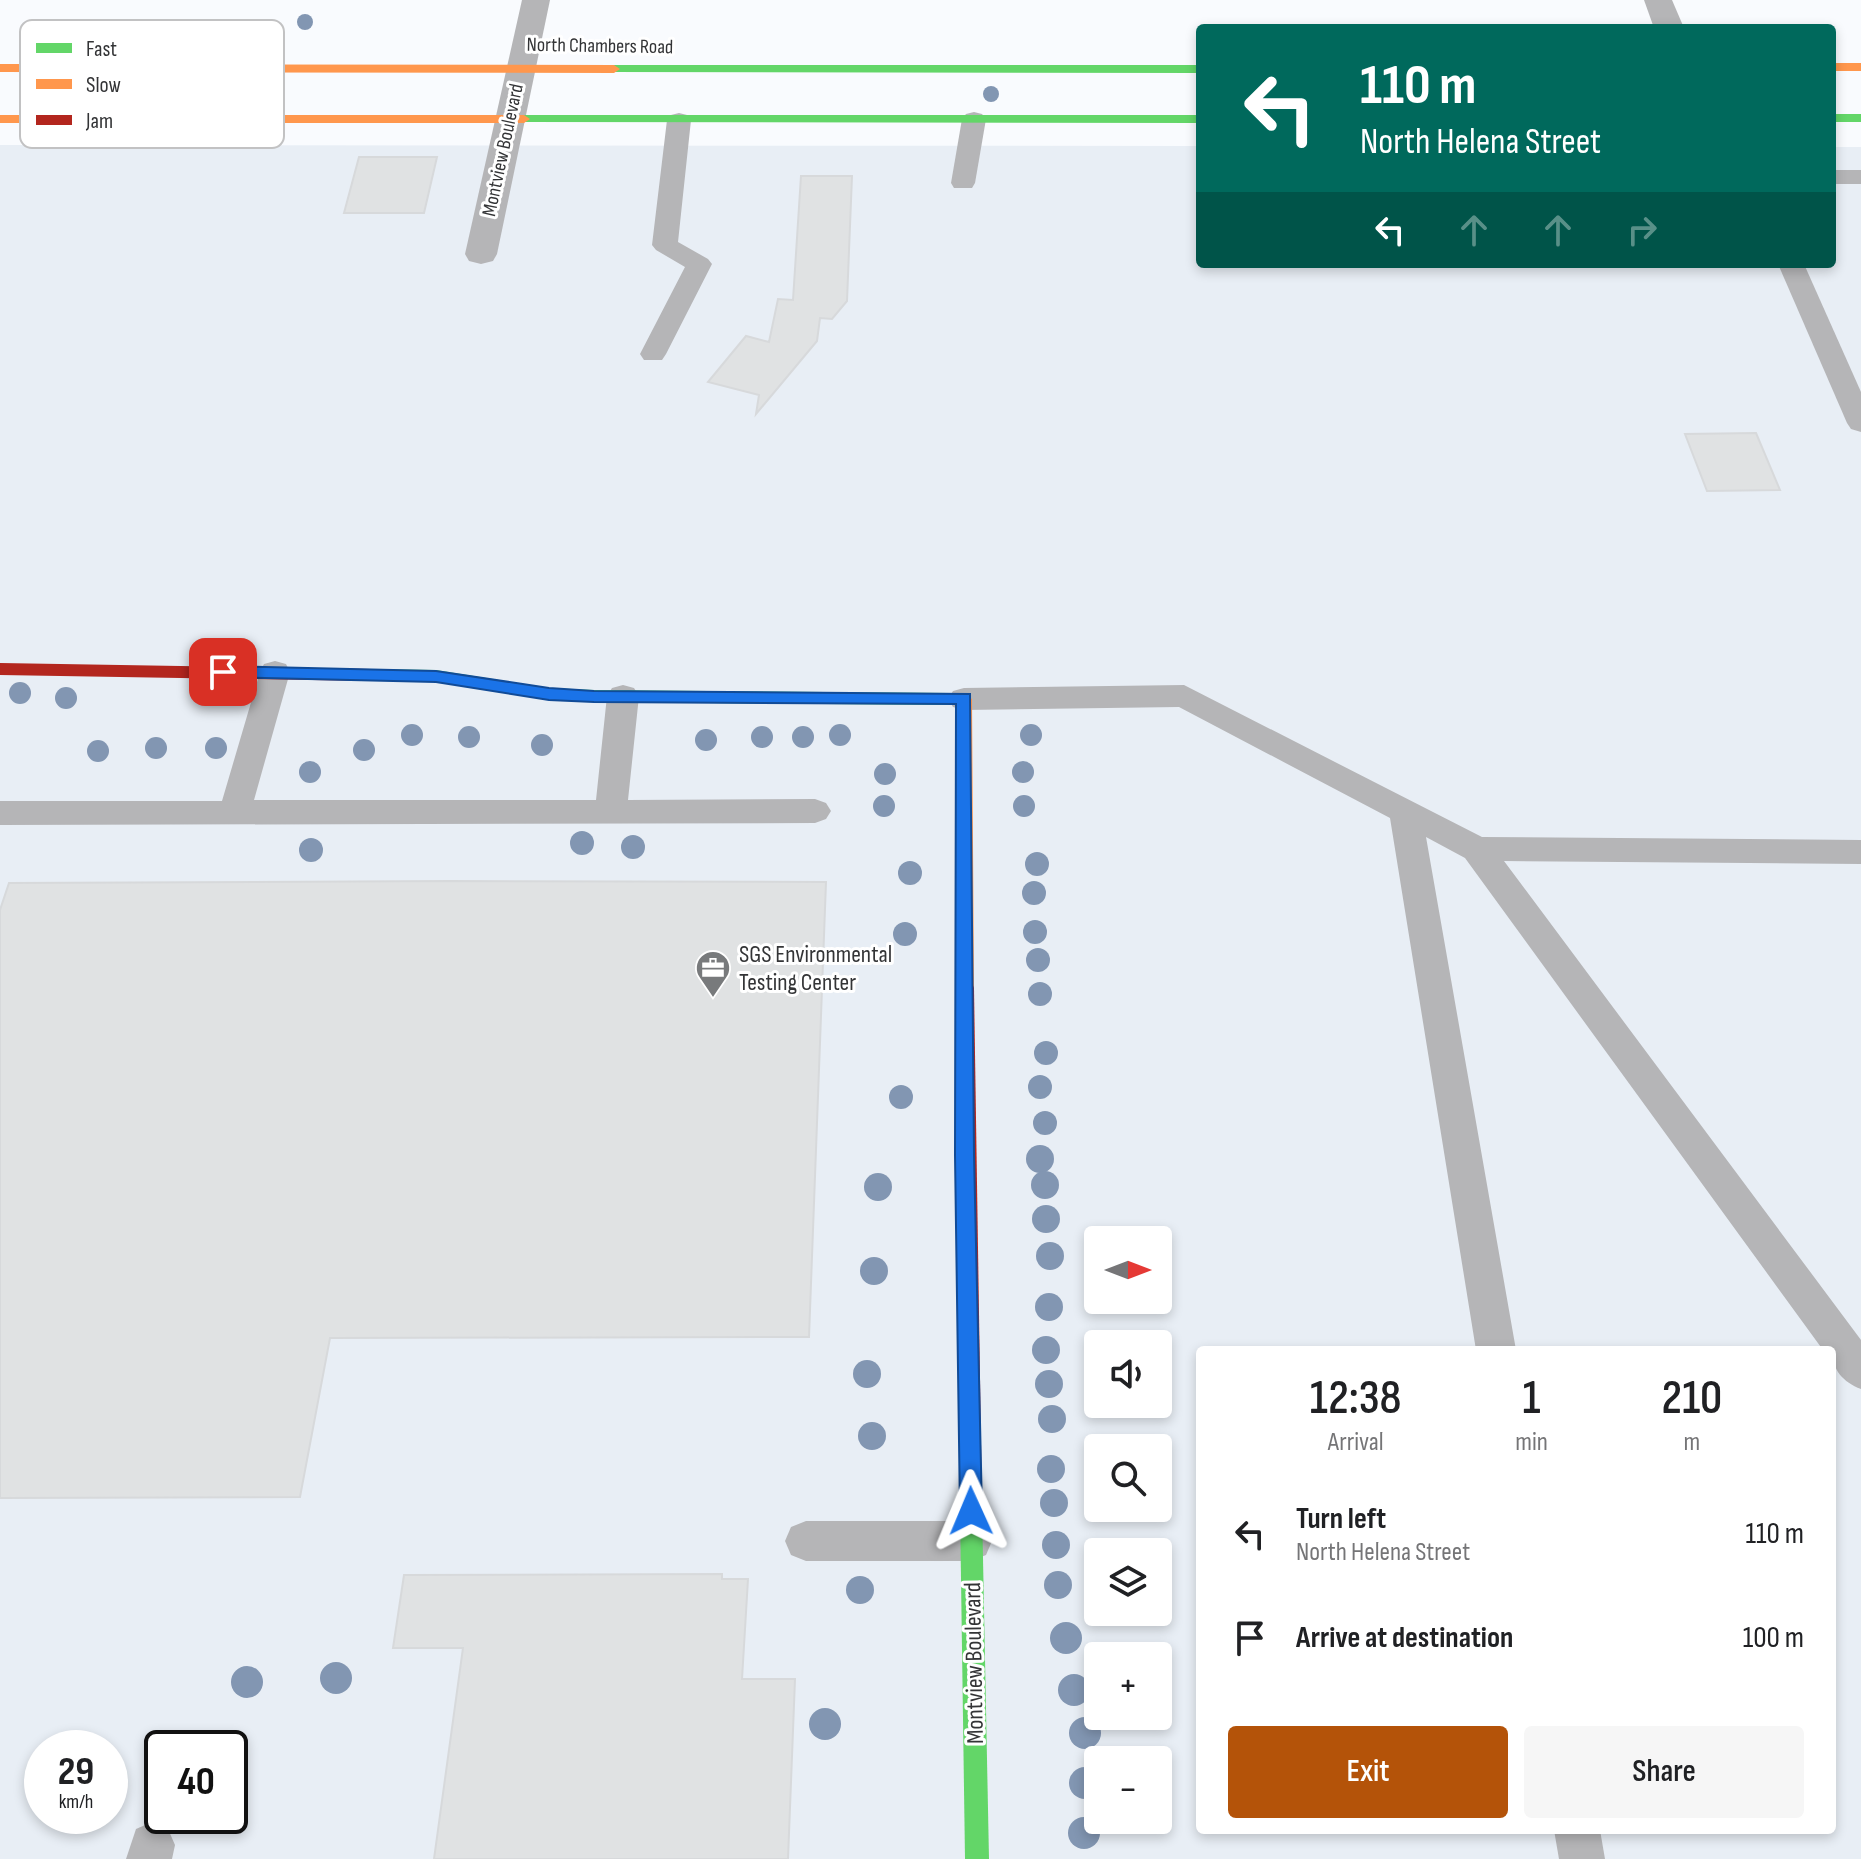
<!DOCTYPE html>
<html lang="en">
<head>
<meta charset="utf-8">
<style>
	:root { --surface:#fff; --page:#f6f6f6; --text:#202124; --muted:#757577; --accent:#b45309 }
	body { margin:0; font-family:"Sofia Sans Condensed",sans-serif; background:var(--page); color:var(--text); height:100vh; display:flex; flex-direction:column; font-size:30px; white-space:nowrap }
	* { box-sizing:border-box; margin:0 }
	p { font-size:26px; color:var(--muted) }
	.icon { flex:none; width:44px; height:44px; fill:none; stroke:currentColor; stroke-width:2; stroke-linecap:round; stroke-linejoin:round }
	.map { position:relative; flex:1; overflow:hidden }
	.side { position:absolute; left:1196px; top:1346px; width:640px; height:488px; display:flex; flex-direction:column; background:var(--surface); border-radius:8px; box-shadow:0 4px 12px #0003 }
	.side>* { flex:none }
	.banner { position:absolute; left:1196px; top:24px; width:640px; height:244px; border-radius:8px; box-shadow:0 4px 12px #0003; background:#00695c; color:#fff; overflow:hidden }
	.needle { width:52px; rotate:90deg }
	.fabs { position:absolute; left:1084px; top:1226px; display:grid; gap:16px }
	.fabs a { display:grid; place-items:center; width:88px; height:88px; border-radius:8px; background:var(--surface); box-shadow:0 4px 12px #0003; font-size:40px }
	.speed { position:absolute; left:24px; top:1730px; display:flex; gap:16px; font-size:40px; font-weight:700; text-align:center }
	.speed>* { display:grid; place-content:center; width:104px; height:104px; border-radius:50%; background:var(--surface); box-shadow:0 4px 12px #0003; line-height:1 }
	.speed small { font-size:20px; font-weight:400 }
	.speed .limit { border:4px solid #111; border-radius:12px; background:#fff; color:#111 }
	.pin { position:absolute; display:grid; place-items:center; width:68px; height:68px; color:#fff; margin:-34px; border-radius:16px; box-shadow:0 4px 12px #0006 }
	.me { position:absolute; width:88px; margin:-44px; rotate:359deg; stroke-linejoin:round; filter:drop-shadow(0 0 6px #0008) }
	.turn { display:flex; align-items:center; gap:28px; height:168px; padding:0 32px; font-size:36px }
	.turn .icon { width:104px; height:104px; stroke-width:2.5 }
	.turn b { display:block; font-size:56px; line-height:68px }
	.lanes { display:flex; align-items:center; height:76px; padding:0 32px; background:#0003; justify-content:center; gap:40px; direction:ltr }
	.lanes .off { opacity:.35 }
	.eta { display:flex; justify-content:space-evenly; align-items:center; height:136px; text-align:center }
	.eta b { font-size:48px; font-weight:600; line-height:56px }
	.primary-button { display:flex; gap:16px; margin-top:auto; padding:16px 32px }
	.primary-button a { flex:1; height:92px; border-radius:8px; background:var(--accent); color:#fff; font-size:32px; font-weight:600; line-height:92px; text-align:center }
	.primary-button a+a { background:var(--page); color:var(--text) }
	ul { padding:0; list-style:none }
	li { display:flex; align-items:center; gap:24px; height:104px; padding:0 32px }
	li div { flex:1 }
	li b { display:block; font-size:30px }
	li em { font-style:normal }
	.map>svg:first-child { display:block }
</style>
</head>
<body>
<div class="map">
<svg width="1861" height="1859" viewBox="0 0 1861 1859">
	<rect width="100%" height="100%" fill="#f9fbfe"/>
	<path fill="#e8eef5" fill-rule="evenodd" d="M0,145L1200,146V264H1832V147H1861V1859H0ZM1098,1240H1158V1300H1098ZM1098,1344H1158V1404H1098ZM1200,1350H1832V1830H1200ZM1098,1448H1158V1508H1098ZM1098,1552H1158V1612H1098ZM1098,1656H1158V1716H1098ZM42,1748H110V1816H42ZM162,1748H230V1816H162ZM1098,1760H1158V1820H1098Z"/>
	<g fill="#e0e2e3" stroke="#d7d9db" stroke-width="2">
		<polygon points="359,157 437,157 424,213 344,213"/>
		<polygon points="801,176 852,176 847,301 832,319 820,318 817,341 756,414 759,395 708,382 746,336 769,342 778,299 793,300"/>
		<polygon points="1756,433 1780,490 1707,491 1685,434"/>
		<polygon points="450,881 826,882 809,1337 330,1338 300,1497 0,1498 0,910 9,883"/>
		<polygon points="722,1574 722,1579 748,1579 742,1679 795,1679 788,1859 434,1859 463,1648 393,1648 404,1575"/>
	</g>
	<g fill="none" stroke-linecap="round" stroke-linejoin="round">
		<g fill="#b5b5b7" fill-rule="evenodd">
			<polygon points="974,112 982,114 986,119 975,183 972,188 954,188 951,183 962,119 966,114"/>
			<polygon points="679,113 687,115 691,120 678,242 708,259 712,264 666,354 662,360 644,360 640,354 685,267 656,250 652,245 667,120 671,115"/>
			<rect x="1832" y="170" width="29" height="14"/>
			<polygon points="1778,264 1804,264 1861,392 1861,432 1851,429 1847,423"/>
			<polygon points="275,661 286,664 290,672 254,800 596,800 607,696 612,688 623,685 634,688 639,696 628,800 815,799 826,803 831,811 826,819 815,823 0,825 0,801 222,801 260,672 264,664"/>
			<path d="M1184,685L1482,837L1861,840V864L1504,861L1861,1340V1389C1843,1382 1832,1370 1832,1350H1823L1465,858L1426,837L1516,1350H1476L1390,818L1179,707L964,710L953,707L948,699L953,691L964,688Z"/>
			<polygon points="806,1521 971,1521 986,1527 992,1541 986,1555 971,1561 806,1561 791,1555 785,1541 791,1527"/>
			<polygon points="152,1822 168,1829 175,1845 172,1859 126,1859 136,1829"/>
			<polygon points="1554,1830 1600,1830 1605,1859 1559,1859"/>
		</g>
		<g fill="#b5b5b7" fill-rule="evenodd">
			<polygon points="522,0 550,0 497,254 493,261 481,264 469,261 465,254"/>
			<polygon points="1644,0 1672,0 1684,28 1654,28"/>
		</g>
		<g fill="#63d668" fill-rule="evenodd">
			<polygon points="614,65 1200,65 1200,73 610,72 608,69"/>
			<rect x="1832" y="114" width="29" height="8"/>
			<polygon points="524,115 1200,115 1200,123 520,122 520,116"/>
			<polygon points="370,669 436,670 549,688 594,690 951,693 959,699 951,705 594,702 549,700 436,682 364,679 362,675"/>
			<polygon points="971,1498 979,1501 982,1508 989,1859 965,1859 960,1508 963,1501"/>
		</g>
		<g fill="#ff974d" fill-rule="evenodd">
			<rect x="1832" y="63" width="29" height="8"/>
			<polygon points="0,64 614,65 620,69 614,73 0,72"/>
			<polygon points="0,115 524,115 530,119 524,123 0,123"/>
			<polygon points="951,693 964,693 972,699 974,988 972,993 958,993 956,988 956,705 945,703 943,699"/>
		</g>
		<g fill="#b3261e" fill-rule="evenodd">
			<polygon points="0,663 370,669 378,675 370,681 0,675"/>
			<polygon points="965,981 972,983 974,988 982,1508 979,1515 971,1518 963,1515 960,1508 956,988 958,983"/>
		</g>
	</g>
	<g fill="#8296b2">
		<circle cx="305" cy="22" r="8"/>
		<circle cx="991" cy="94" r="8"/>
		<circle cx="20" cy="693" r="11"/>
		<circle cx="66" cy="698" r="11"/>
		<circle cx="412" cy="735" r="11"/>
		<circle cx="840" cy="735" r="11"/>
		<circle cx="1031" cy="735" r="11"/>
		<circle cx="469" cy="737" r="11"/>
		<circle cx="762" cy="737" r="11"/>
		<circle cx="803" cy="737" r="11"/>
		<circle cx="706" cy="740" r="11"/>
		<circle cx="542" cy="745" r="11"/>
		<circle cx="156" cy="748" r="11"/>
		<circle cx="216" cy="748" r="11"/>
		<circle cx="364" cy="750" r="11"/>
		<circle cx="98" cy="751" r="11"/>
		<circle cx="310" cy="772" r="11"/>
		<circle cx="1023" cy="772" r="11"/>
		<circle cx="885" cy="774" r="11"/>
		<circle cx="884" cy="806" r="11"/>
		<circle cx="1024" cy="806" r="11"/>
		<circle cx="582" cy="843" r="12"/>
		<circle cx="633" cy="847" r="12"/>
		<circle cx="311" cy="850" r="12"/>
		<circle cx="1037" cy="864" r="12"/>
		<circle cx="910" cy="873" r="12"/>
		<circle cx="1034" cy="893" r="12"/>
		<circle cx="1035" cy="932" r="12"/>
		<circle cx="905" cy="934" r="12"/>
		<circle cx="1038" cy="960" r="12"/>
		<circle cx="1040" cy="994" r="12"/>
		<circle cx="1046" cy="1053" r="12"/>
		<circle cx="1040" cy="1087" r="12"/>
		<circle cx="901" cy="1097" r="12"/>
		<circle cx="1045" cy="1123" r="12"/>
		<circle cx="1040" cy="1159" r="14"/>
		<circle cx="1045" cy="1185" r="14"/>
		<circle cx="878" cy="1187" r="14"/>
		<circle cx="1046" cy="1219" r="14"/>
		<circle cx="1050" cy="1256" r="14"/>
		<circle cx="874" cy="1271" r="14"/>
		<circle cx="1049" cy="1307" r="14"/>
		<circle cx="1046" cy="1350" r="14"/>
		<circle cx="867" cy="1374" r="14"/>
		<circle cx="1049" cy="1384" r="14"/>
		<circle cx="1052" cy="1419" r="14"/>
		<circle cx="872" cy="1436" r="14"/>
		<circle cx="1051" cy="1469" r="14"/>
		<circle cx="1054" cy="1503" r="14"/>
		<circle cx="1056" cy="1545" r="14"/>
		<circle cx="1058" cy="1585" r="14"/>
		<circle cx="860" cy="1590" r="14"/>
		<circle cx="1066" cy="1638" r="16"/>
		<circle cx="336" cy="1678" r="16"/>
		<circle cx="247" cy="1682" r="16"/>
		<circle cx="1074" cy="1690" r="16"/>
		<circle cx="825" cy="1724" r="16"/>
		<circle cx="1085" cy="1733" r="16"/>
		<circle cx="1085" cy="1783" r="16"/>
		<circle cx="1084" cy="1833" r="16"/>
	</g>
	<polygon fill="#1a73e8" stroke="#114b97" stroke-width="2" points="223,666 436,671 549,688 594,691 970,694 974,1155 982,1511 979,1519 971,1522 963,1519 960,1511 955,1155 956,704 594,702 549,700 436,682 223,677 215,672"/>
	<defs>
		<symbol id="office-pin" viewBox="-11 -11 22 30"><path d="M0 17L-7.5 6A9.5 9.5 0 1 1 7.5 6Z" fill="#787a7c" stroke="#fff"/><path d="M-6-3h4V-5.5h4V-3h4V5H-6ZM-1-4.5V-3h2v-1.5ZM-6 0V1H6V0Z" fill="#fff"/></symbol>
	</defs>
	<g fill-rule="evenodd">
		<use href="#office-pin" x="693" y="948" width="40" height="54"/>
	</g>
	<g text-anchor="middle" dominant-baseline="central" stroke-width="6" stroke-linejoin="round" paint-order="stroke">
		<g font-size="20" fill="#333436" stroke="#fff">
			<text transform="translate(600 46) rotate(1)">North Chambers Road</text>
			<text transform="translate(503 150) rotate(-78)">Montview Boulevard</text>
		</g>
		<g font-size="24" fill="#333436" stroke="#fff" text-anchor="start">
			<text x="739" y="954">SGS Environmental<tspan x="739" dy="28">Testing Center</tspan></text>
		</g>
		<g font-size="24" fill="#333436" stroke="#fff">
			<text transform="translate(974 1663) rotate(-91)">Montview Boulevard</text>
		</g>
	</g>
	<rect x="20" y="20" width="264" height="128" rx="12" fill="#fff" stroke="#c2c2c3" stroke-width="2"/>
	<rect x="36" y="43" width="36" height="10" fill="#63d668"/>
	<rect x="36" y="79" width="36" height="10" fill="#ff974d"/>
	<rect x="36" y="115" width="36" height="10" fill="#b3261e"/>
	<g font-size="22" fill="#333436">
		<text x="86" y="56">Fast</text>
		<text x="86" y="92">Slow</text>
		<text x="86" y="128">Jam</text>
	</g>
</svg>
<div class="fabs">
<a><svg class="needle" viewBox="-14 -14 28 28"><path d="M0-13l5 13h-10z" fill="#e53935"/><path d="M0 13l5-13h-10z" fill="#757577"/></svg></a>
<a><svg class="icon" aria-label="sound" viewBox="0 0 24 24"><path d="M4 9h4l5-4v14l-5-4H4zM17 9q2 3 0 6"/></svg></a>
<a><svg class="icon" aria-label="search" viewBox="0 0 24 24"><circle cx="10" cy="10" r="6"/><path d="M15 15l6 6"/></svg></a>
<a><svg class="icon" aria-label="layers" viewBox="0 0 24 24"><path d="M12 4l9 5-9 5-9-5zM3 14l9 5 9-5"/></svg></a>
<a>+</a>
<a>−</a>
</div>
<div class="speed"><div>29<small>km/h</small></div><div class="limit">40</div></div>
<div class="pin" style="left:223px;top:672px;background:#d93025"><svg class="icon" aria-label="arrive" viewBox="0 0 24 24"><path d="M6 21V4h12l-3 4 3 4H6"/></svg></div>
<svg class="me" style="left:971px;top:1511px" viewBox="-20 -20 40 40"><path d="M0-17L14 15 0 8-14 15z" fill="#1a73e8" stroke="#fff" stroke-width="4"/></svg>
<div class="banner">
<div class="turn"><svg class="icon" aria-label="left" viewBox="0 0 24 24"><path d="M17 20v-9H6M10 6l-5 5 5 5"/></svg><div><b>110 m</b>North Helena Street</div></div>
<div class="lanes"><svg class="icon" aria-label="left" viewBox="0 0 24 24"><path d="M17 20v-9H6M10 6l-5 5 5 5"/></svg><svg class="icon off" aria-label="ahead" viewBox="0 0 24 24"><path d="M12 20V5M6 11l6-6 6 6"/></svg><svg class="icon off" aria-label="ahead" viewBox="0 0 24 24"><path d="M12 20V5M6 11l6-6 6 6"/></svg><svg class="icon off" aria-label="right" viewBox="0 0 24 24"><path d="M7 20v-9h11M14 6l5 5-5 5"/></svg></div>
</div>
<section class="side">
<div class="eta">
<div><b>12:38</b><p>Arrival</p></div>
<div><b>1</b><p>min</p></div>
<div><b>210</b><p>m</p></div>
</div>
<ul>
<li><svg class="icon" aria-label="left" viewBox="0 0 24 24"><path d="M17 20v-9H6M10 6l-5 5 5 5"/></svg><div><b>Turn left</b><p>North Helena Street</p></div><em>110 m</em></li>
<li><svg class="icon" aria-label="arrive" viewBox="0 0 24 24"><path d="M6 21V4h12l-3 4 3 4H6"/></svg><div><b>Arrive at destination</b></div><em>100 m</em></li>
</ul>
<div class="primary-button"><a>Exit</a><a>Share</a></div>
</section>
</div>
</body>
</html>
